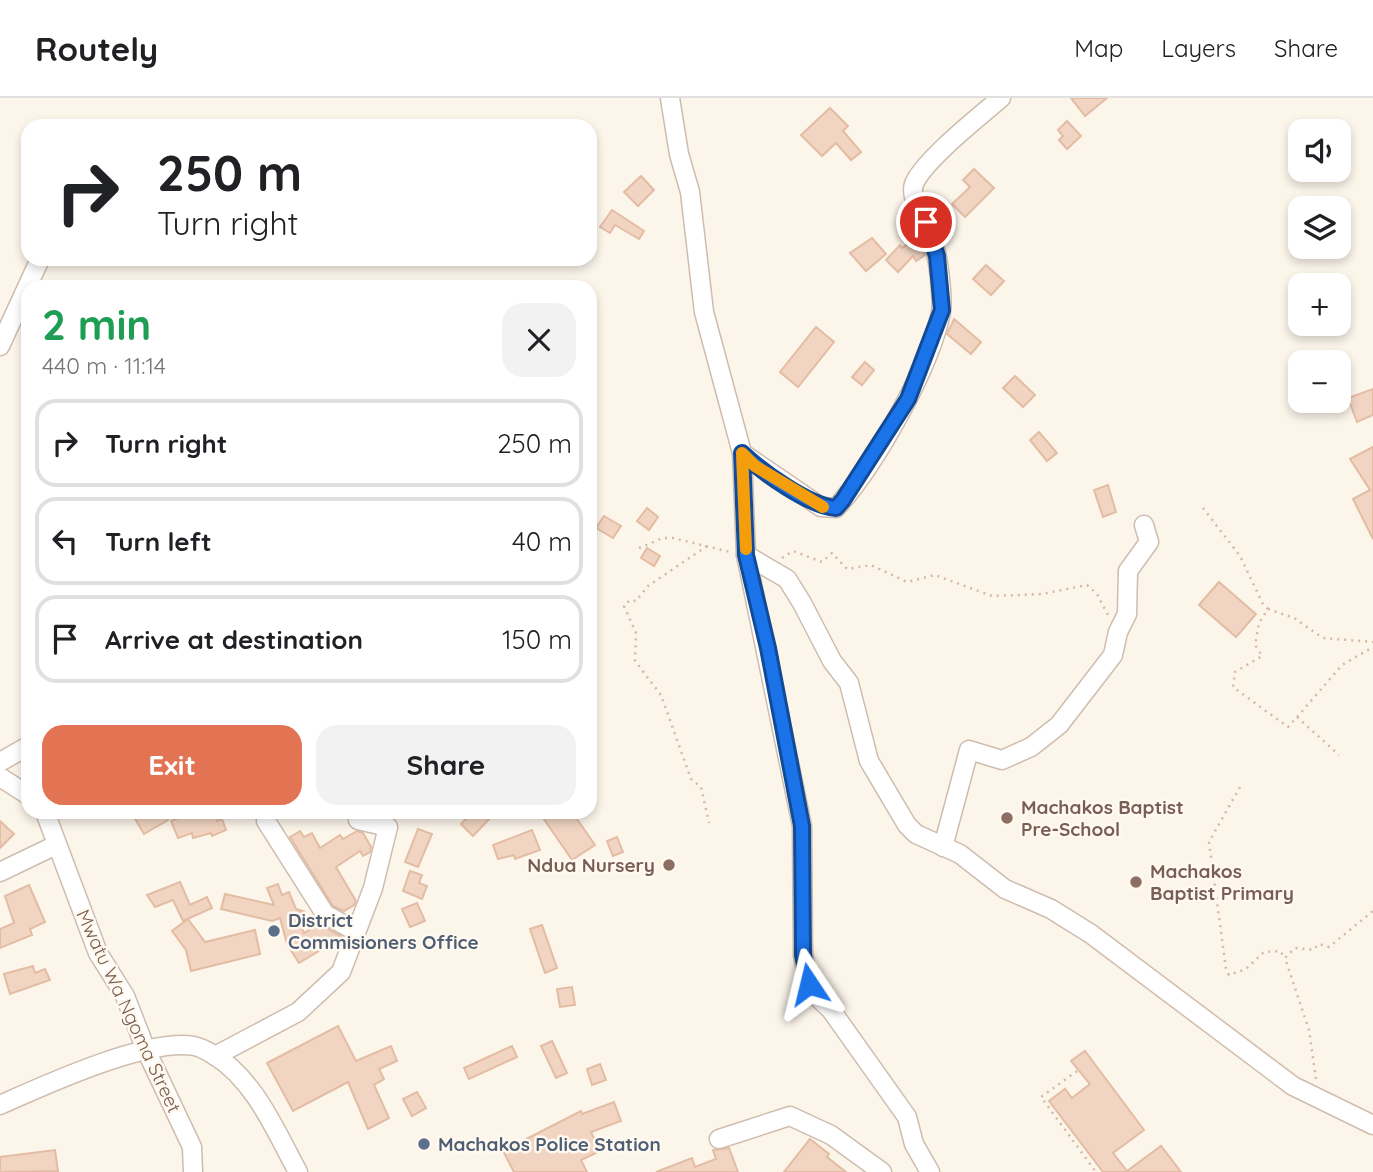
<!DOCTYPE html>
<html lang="en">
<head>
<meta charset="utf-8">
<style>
	:root { --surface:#fff; --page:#f2f2f2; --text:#202124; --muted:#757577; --line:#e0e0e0; --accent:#e27453 }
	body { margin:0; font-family:Quicksand,sans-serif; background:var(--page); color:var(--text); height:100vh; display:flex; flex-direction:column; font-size:26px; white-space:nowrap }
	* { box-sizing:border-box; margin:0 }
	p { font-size:23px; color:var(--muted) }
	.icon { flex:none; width:38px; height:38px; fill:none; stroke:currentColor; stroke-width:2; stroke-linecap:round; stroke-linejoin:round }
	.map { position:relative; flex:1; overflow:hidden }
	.side { position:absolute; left:21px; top:182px; width:576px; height:539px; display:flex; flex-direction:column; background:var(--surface); border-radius:21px; box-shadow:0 4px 10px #0003 }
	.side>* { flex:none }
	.top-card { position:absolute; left:21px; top:21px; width:576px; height:147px; border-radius:21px; box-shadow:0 4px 10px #0003; background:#fff; color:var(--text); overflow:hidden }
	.buttons { position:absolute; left:1288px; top:21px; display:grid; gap:14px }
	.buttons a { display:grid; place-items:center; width:63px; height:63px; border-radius:14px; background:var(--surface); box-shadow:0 4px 10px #0003; font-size:35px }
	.pin { position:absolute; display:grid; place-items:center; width:60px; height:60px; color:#fff; margin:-30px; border:4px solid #fff; border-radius:50%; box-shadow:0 2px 7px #0007 }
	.me { position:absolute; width:77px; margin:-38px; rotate:350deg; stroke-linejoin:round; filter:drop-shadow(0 0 5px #0008) }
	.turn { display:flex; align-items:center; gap:24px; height:147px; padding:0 21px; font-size:32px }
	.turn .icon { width:91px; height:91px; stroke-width:2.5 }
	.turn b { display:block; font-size:49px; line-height:60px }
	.round { display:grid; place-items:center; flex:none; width:74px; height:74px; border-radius:21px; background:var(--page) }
	.head { display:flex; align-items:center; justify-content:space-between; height:119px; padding:0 21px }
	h1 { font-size:42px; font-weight:700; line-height:52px; color:#1e9e55 }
	.primary-button { display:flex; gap:14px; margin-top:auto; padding:14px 21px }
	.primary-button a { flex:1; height:80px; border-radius:21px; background:var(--accent); color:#fff; font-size:28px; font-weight:700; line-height:80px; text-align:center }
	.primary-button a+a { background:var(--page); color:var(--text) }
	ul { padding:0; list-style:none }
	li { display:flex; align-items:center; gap:21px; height:88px; margin:0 14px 10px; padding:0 7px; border:4px solid var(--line); border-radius:21px }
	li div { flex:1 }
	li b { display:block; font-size:26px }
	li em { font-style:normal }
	header { display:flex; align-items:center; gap:42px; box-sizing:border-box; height:98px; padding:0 35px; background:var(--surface); border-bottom:2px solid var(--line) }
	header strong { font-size:33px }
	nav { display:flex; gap:38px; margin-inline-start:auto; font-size:24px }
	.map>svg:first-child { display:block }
</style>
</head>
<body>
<header>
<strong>Routely</strong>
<nav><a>Map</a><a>Layers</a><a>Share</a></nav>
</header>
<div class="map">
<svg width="1373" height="1074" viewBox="0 0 1373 1074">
	<rect width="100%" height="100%" fill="#fcf5ea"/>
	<g fill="#f1d5c2" stroke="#e3bca3" stroke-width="2">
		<polygon points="1071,0 1107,0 1085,18"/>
		<polygon points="830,10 848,28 843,33 861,54 851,62 836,45 822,58 801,37"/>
		<polygon points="1067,23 1081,38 1067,51 1059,42 1063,38 1058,32"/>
		<polygon points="974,71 994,90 965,119 952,106 970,89 963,82"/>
		<polygon points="641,78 654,92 638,108 624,94"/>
		<polygon points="612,112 644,133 639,141 615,127 610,135 600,129"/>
		<polygon points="917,139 925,157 916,163 913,158 898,174 886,162 900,147 902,150"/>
		<polygon points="872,140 886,156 866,173 850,155"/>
		<polygon points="986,167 1004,183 991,197 973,181"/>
		<polygon points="954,221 981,244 971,256 947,236"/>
		<polygon points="816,229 834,244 798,289 780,274"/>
		<polygon points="865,264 874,272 862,287 852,279"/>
		<polygon points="1015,278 1035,297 1023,309 1003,290"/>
		<polygon points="1373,291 1373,317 1357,324 1348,300"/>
		<polygon points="1039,334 1057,355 1047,363 1030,342"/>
		<polygon points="1373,349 1373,441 1353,401 1370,392 1350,361"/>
		<polygon points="1108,387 1116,414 1103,419 1094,392"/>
		<polygon points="647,410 658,419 649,432 637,423"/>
		<polygon points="604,418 621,428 613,440 596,430"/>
		<polygon points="647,450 660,458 654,468 641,460"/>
		<polygon points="1219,484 1256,516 1236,539 1199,507"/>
		<polygon points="131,714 164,714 168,722 144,736"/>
		<polygon points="194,714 214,714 217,723 222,721 226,732 212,738 211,735 193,740 192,735 178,740 171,723"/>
		<polygon points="473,714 496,714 473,738 461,726"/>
		<polygon points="539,714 572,714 595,747 572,762"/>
		<polygon points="0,723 14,736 0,750"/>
		<polygon points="418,731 432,736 418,769 405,764"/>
		<polygon points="532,732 540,752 515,761 514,757 498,761 493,747"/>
		<polygon points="300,733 304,739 312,735 320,750 340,737 343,741 357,733 363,735 371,749 370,754 363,758 360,753 336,769 356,803 354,807 344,813 333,808 290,739"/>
		<polygon points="617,739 623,754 613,758 607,743"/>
		<polygon points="410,773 422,777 419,785 427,788 422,801 403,793"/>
		<polygon points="180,784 190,807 207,799 212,810 183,823 173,802 155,809 147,797"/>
		<polygon points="278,786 282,797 289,794 296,811 303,813 297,815 304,835 319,826 342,839 299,865 287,846 280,820 272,823 221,811 225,796 274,807 267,790"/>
		<polygon points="29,787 45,824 30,831 32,837 0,850 0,831 14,825 5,798"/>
		<polygon points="417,805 425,823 410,829 402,811"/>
		<polygon points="188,821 205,844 255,832 260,856 191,873 186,852 172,833"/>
		<polygon points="542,827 557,870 545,875 530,831"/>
		<polygon points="33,868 35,875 45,871 50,882 10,896 4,876"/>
		<polygon points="572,889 575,907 560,909 557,891"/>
		<polygon points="338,928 356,963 391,948 397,963 379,971 384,981 374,987 389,1020 368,1031 348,984 293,1013 267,965"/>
		<polygon points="552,943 567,975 556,980 541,948"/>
		<polygon points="512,948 517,959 469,981 464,970"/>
		<polygon points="1085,953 1144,1032 1113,1055 1127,1073 1161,1048 1181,1074 1103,1074 1049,1003 1065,991 1072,1000 1090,986 1071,963"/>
		<polygon points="600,966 606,982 592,987 587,971"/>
		<polygon points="417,994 426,1010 412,1018 403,1001"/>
		<polygon points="614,1004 621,1023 591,1034 600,1053 581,1062 587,1074 514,1074 503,1053 581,1013 582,1016"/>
		<polygon points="810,1041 829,1056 827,1059 846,1074 784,1074"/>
		<polygon points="729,1050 738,1074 656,1074 692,1060 695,1069 716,1061 713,1052"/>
		<polygon points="55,1052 58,1073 0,1074 0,1059"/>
	</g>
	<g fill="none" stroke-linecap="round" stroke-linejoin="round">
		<defs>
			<g id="minor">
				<polyline points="670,0 679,56 690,94 704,214 742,355 746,457 802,728 803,857 809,886 812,894 831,912 907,1019 914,1046 930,1074"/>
				<polyline points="0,248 40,161"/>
				<path d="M742,355L821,409L836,410C875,367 930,270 941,214C943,203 939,167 936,155C932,138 908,101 914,86C923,63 980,18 1001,0"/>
				<polyline points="746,457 787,481 802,505 832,563 849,585 869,663 907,727 916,736 960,756 1005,791 1051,811 1091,836 1293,988 1373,1027"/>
				<polyline points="0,664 28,648"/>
				<polyline points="0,679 28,697"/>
				<polyline points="45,714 98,855 125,898 146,952 192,1049 193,1074"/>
				<polyline points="266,723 325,816 355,833"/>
				<polyline points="943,749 969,652 1002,662 1031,649 1059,627 1113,557 1118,534 1127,516 1128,473 1149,444 1144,427"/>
				<polyline points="0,774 56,747"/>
				<polyline points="215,958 298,914 341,874 373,790 388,729 358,722"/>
				<path d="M0,1007C45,987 147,940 194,948C200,949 209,954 214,957C255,982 276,1034 298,1074"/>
				<polyline points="719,1041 790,1018 831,1037 882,1074"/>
			</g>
		</defs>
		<use href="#minor" stroke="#cebdaf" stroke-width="21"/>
		<g stroke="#d7b8a4" stroke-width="2.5" stroke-dasharray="2 5" stroke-linecap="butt">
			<polyline points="1203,410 1240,458 1263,506 1268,511 1259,525 1255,547 1262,558 1235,574 1233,589 1288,629 1297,619 1339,657"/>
			<polyline points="707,448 648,488 636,503 630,502 624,508 636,535 635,563 661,597 691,681 701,689 709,725"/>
			<polyline points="639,450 663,440 673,440 730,454"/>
			<polyline points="782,460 793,453 822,464 832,455 847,471 871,467 907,484 935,477 992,498 1042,496 1087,487 1097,496 1108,517"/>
			<polyline points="1268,511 1294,520 1323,540 1373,544"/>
			<polyline points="1297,619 1342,567 1373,549"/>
			<polyline points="1240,689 1209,744 1226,871 1229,877 1246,871 1264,854 1280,853 1285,860"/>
			<polyline points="1077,973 1041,999 1096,1074"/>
			<polyline points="1316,981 1309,932 1285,860 1295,850 1313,852 1319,846 1329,849 1373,813"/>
		</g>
		<use href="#minor" stroke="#fff" stroke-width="18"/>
	</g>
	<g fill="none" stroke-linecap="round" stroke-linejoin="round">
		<defs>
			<path id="route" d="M809,886L803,857L802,728L768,550L746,457L742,355C762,374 809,408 836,410L843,402L908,301L942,212L937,158L926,124"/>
		</defs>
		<use href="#route" stroke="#114b97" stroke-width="18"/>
		<use href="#route" stroke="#1a73e8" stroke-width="12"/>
		<polyline stroke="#f59e0b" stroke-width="12" points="746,451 742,355 755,368 823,409"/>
	</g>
	<g fill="#8d6e63" stroke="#fff9f0" stroke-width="2.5">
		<circle cx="1007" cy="720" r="7"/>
		<circle cx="669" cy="767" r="7"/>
		<circle cx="1136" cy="784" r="7"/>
	</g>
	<g fill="#5c6f8a" stroke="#fff9f0" stroke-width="2.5">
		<circle cx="274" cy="833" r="7"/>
		<circle cx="424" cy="1046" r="7"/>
	</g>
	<g text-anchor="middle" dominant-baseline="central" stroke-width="5" stroke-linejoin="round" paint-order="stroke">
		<g font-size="19" font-weight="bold" fill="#785e54" stroke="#fff9f0" text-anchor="start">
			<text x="1021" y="709">Machakos Baptist<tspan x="1021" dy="22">Pre-School</tspan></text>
			<text x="655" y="767" text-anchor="end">Ndua Nursery</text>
			<text x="1150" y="773">Machakos<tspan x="1150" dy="22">Baptist Primary</tspan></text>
		</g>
		<g font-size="19" font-weight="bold" fill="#4e5e75" stroke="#fff9f0" text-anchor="start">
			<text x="288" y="822">District<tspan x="288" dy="22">Commisioners Office</tspan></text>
			<text x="438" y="1046">Machakos Police Station</text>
		</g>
		<g font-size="19" fill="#775c4d" stroke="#fff9f0">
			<text transform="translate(129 913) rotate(65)">Mwatu Wa Ngoma Street</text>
		</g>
	</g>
</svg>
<div class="buttons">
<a><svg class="icon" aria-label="sound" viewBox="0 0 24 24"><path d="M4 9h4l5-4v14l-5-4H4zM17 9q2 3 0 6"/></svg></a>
<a><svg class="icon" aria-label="layers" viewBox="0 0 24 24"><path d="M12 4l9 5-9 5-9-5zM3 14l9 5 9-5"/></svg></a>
<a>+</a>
<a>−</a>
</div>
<div class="pin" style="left:926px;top:124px;background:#d93025"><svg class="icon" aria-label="arrive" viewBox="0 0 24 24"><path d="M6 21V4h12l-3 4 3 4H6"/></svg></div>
<svg class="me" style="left:809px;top:886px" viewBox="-20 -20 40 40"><path d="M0-17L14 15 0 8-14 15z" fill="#1a73e8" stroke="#fff" stroke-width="4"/></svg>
<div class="top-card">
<div class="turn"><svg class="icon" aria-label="right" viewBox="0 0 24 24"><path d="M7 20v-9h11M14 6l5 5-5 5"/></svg><div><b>250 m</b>Turn right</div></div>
</div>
<section class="side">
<div class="head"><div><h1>2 min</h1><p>440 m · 11:14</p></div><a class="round"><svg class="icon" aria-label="close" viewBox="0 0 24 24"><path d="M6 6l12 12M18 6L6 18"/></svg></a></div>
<ul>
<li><svg class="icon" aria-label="right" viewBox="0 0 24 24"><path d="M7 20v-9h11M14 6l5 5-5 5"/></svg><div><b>Turn right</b></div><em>250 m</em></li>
<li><svg class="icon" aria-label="left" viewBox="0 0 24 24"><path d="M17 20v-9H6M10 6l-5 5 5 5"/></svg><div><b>Turn left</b></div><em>40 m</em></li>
<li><svg class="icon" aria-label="arrive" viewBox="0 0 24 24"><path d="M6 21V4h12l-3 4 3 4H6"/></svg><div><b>Arrive at destination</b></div><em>150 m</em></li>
</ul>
<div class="primary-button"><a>Exit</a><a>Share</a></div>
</section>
</div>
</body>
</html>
